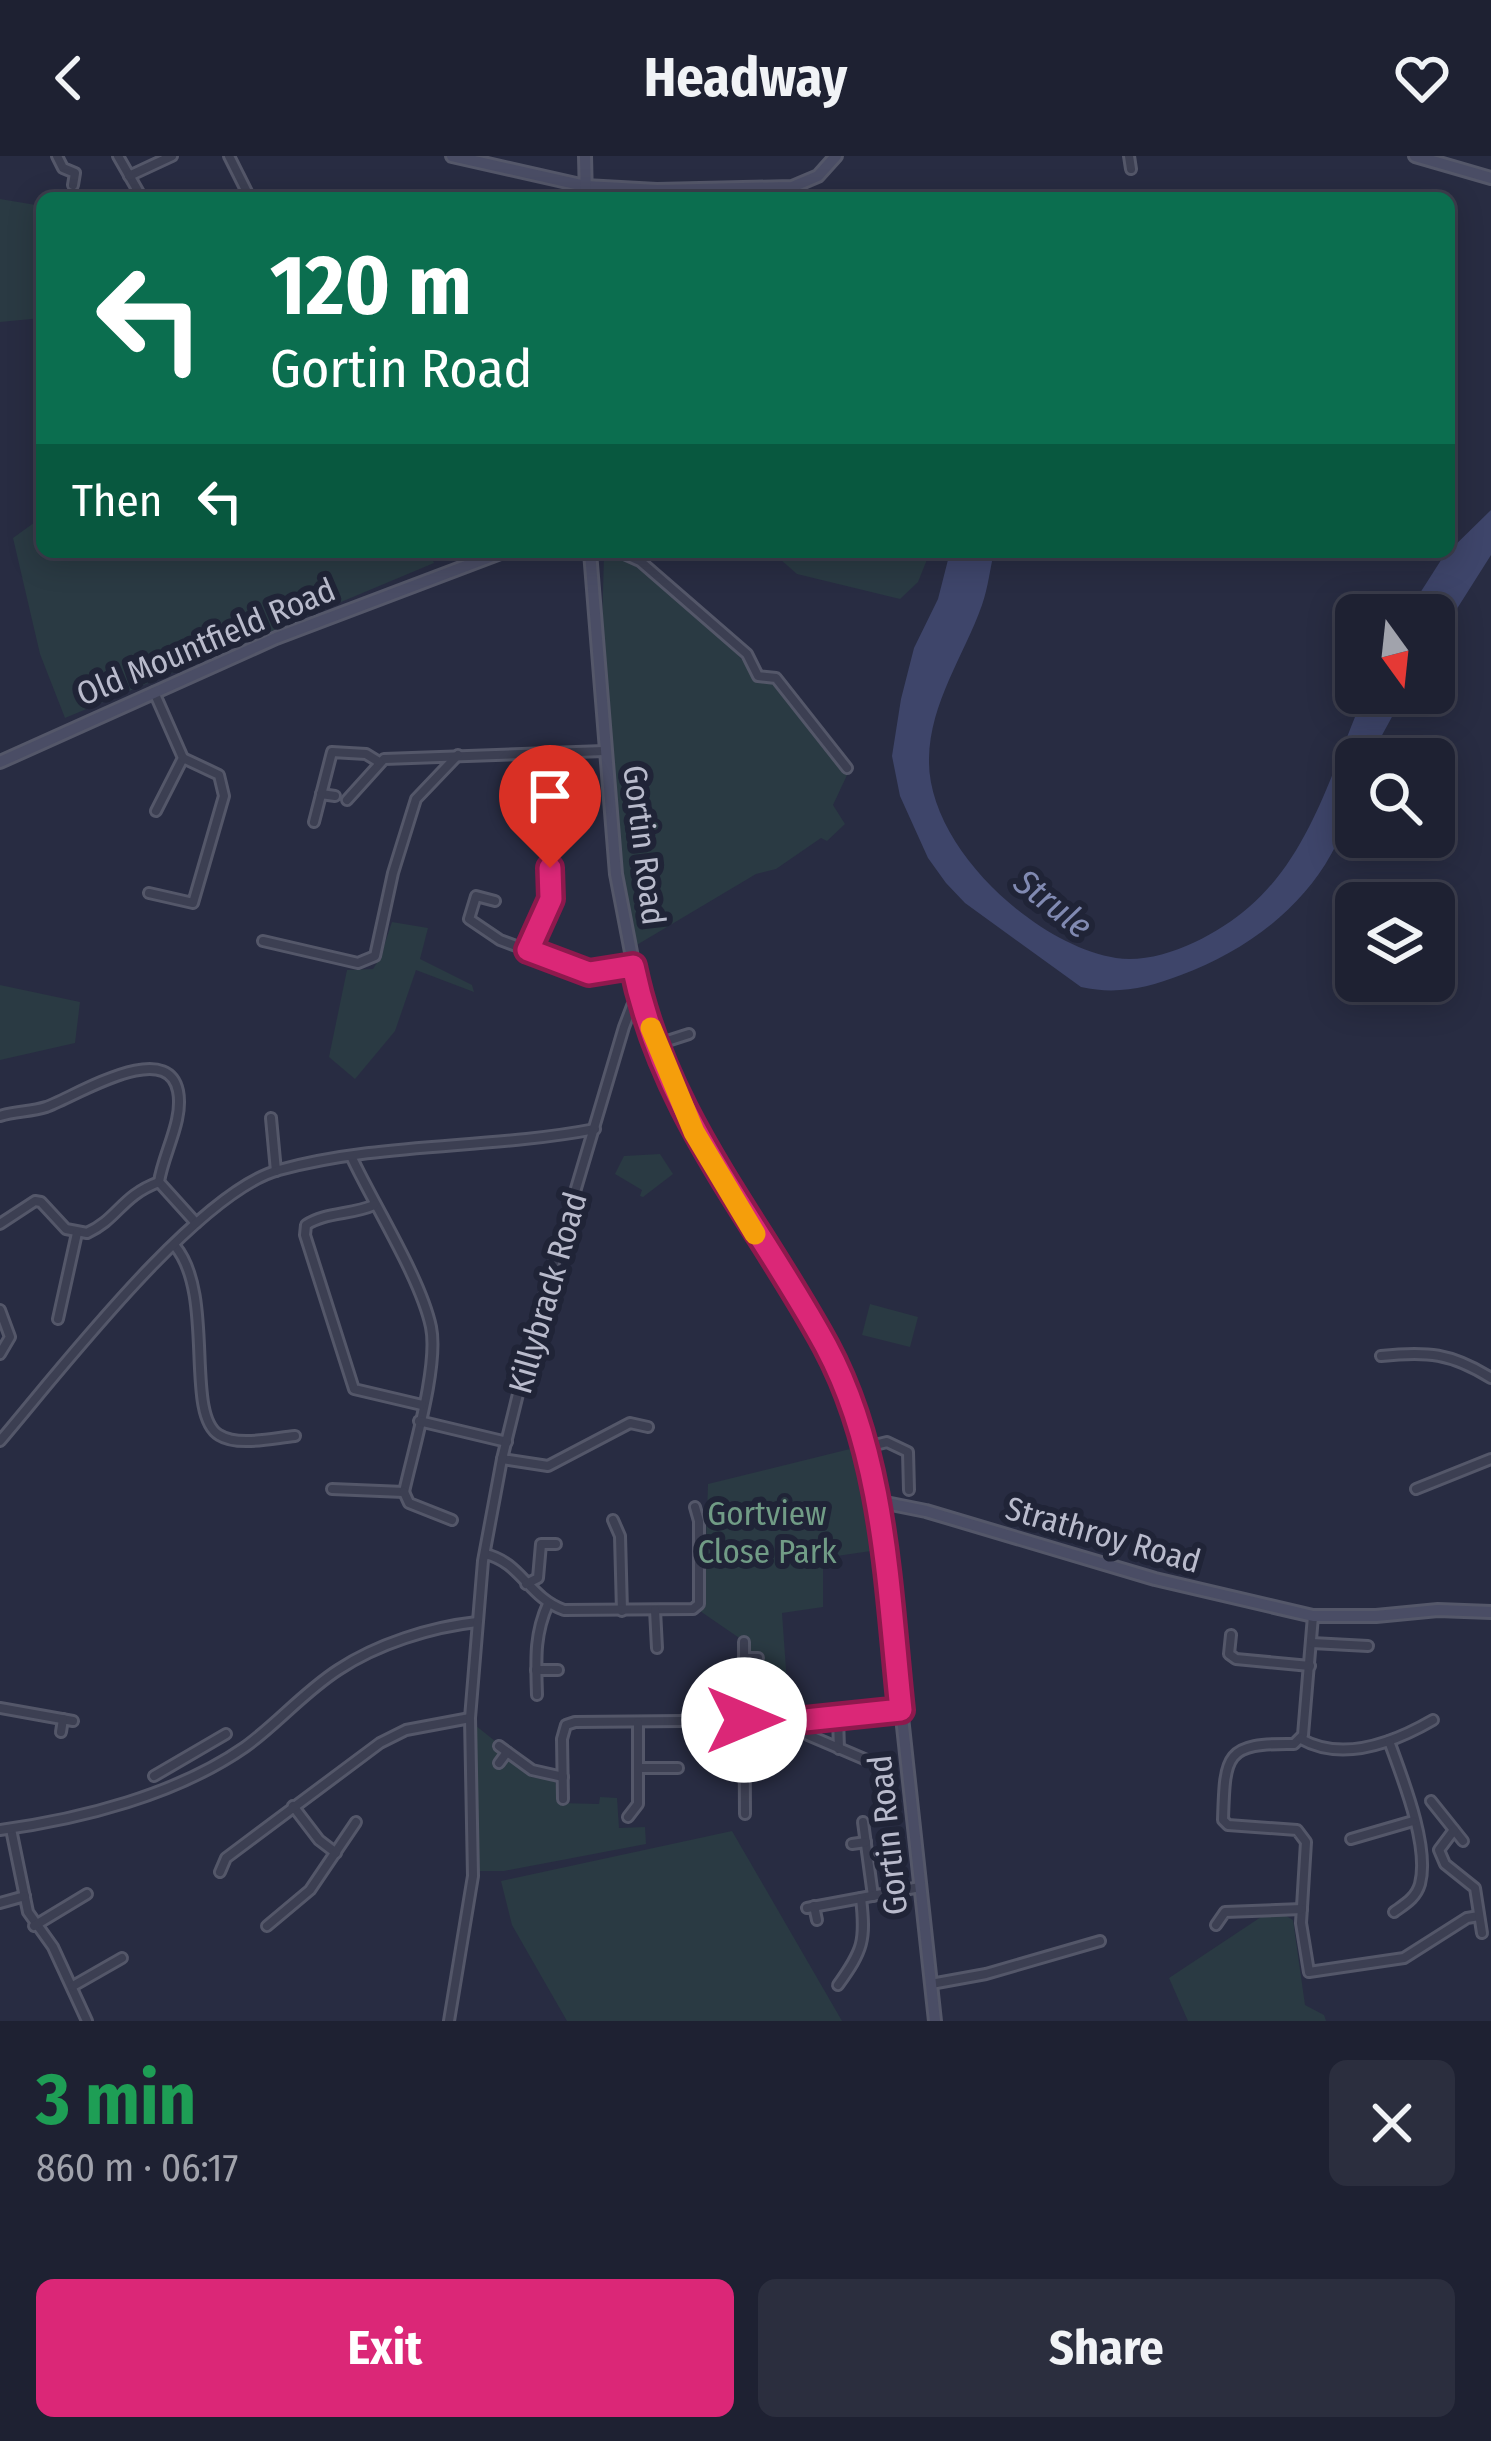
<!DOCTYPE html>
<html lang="en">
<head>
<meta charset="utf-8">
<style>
	:root { --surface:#1e2132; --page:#2b2e3e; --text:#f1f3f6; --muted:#a1a3ac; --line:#3c3e4d; --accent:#db2777 }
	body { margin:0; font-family:"Fira Sans Condensed",sans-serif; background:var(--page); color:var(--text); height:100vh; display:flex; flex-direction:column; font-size:45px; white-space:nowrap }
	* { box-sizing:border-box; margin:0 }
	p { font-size:39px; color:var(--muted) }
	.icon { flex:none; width:66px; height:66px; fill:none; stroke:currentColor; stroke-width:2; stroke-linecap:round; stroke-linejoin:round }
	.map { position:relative; height:1865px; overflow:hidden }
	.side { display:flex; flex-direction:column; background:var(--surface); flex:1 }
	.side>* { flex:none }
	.top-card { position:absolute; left:36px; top:36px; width:1419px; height:366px; border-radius:18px; box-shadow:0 6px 30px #0003,0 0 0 3px var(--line); background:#0b6e4f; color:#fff; overflow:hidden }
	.needle { width:78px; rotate:165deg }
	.buttons { position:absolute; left:1335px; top:438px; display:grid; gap:24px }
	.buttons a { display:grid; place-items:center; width:120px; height:120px; border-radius:18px; background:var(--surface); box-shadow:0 6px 30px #0003,0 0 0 3px var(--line); font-size:60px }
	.pin { position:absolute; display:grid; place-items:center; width:102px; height:102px; color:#fff; margin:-123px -51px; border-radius:50% 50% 50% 0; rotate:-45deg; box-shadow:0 0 12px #0007 }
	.pin .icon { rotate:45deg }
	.me { position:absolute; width:132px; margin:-66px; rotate:90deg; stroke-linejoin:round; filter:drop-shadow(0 0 9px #0008) }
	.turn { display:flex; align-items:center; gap:42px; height:252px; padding:0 36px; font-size:54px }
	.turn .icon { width:156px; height:156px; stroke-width:2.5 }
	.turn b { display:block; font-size:84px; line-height:102px }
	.then { display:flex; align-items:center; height:114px; padding:0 36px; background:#0003; gap:24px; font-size:45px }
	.round { display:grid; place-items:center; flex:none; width:126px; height:126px; border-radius:18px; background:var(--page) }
	.overview { display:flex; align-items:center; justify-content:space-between; height:204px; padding:0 36px }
	h1 { font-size:72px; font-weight:700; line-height:90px; color:#1e9e55 }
	.button { display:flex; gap:24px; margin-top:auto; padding:24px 36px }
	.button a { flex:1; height:138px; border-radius:18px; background:var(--accent); color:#fff; font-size:48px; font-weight:700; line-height:138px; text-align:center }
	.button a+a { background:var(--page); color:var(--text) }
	header { display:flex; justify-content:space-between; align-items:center; height:156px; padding:0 36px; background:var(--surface); font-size:54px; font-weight:700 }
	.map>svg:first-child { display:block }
</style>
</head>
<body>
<header><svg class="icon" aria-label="back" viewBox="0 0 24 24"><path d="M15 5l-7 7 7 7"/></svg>Headway<svg class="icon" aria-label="heart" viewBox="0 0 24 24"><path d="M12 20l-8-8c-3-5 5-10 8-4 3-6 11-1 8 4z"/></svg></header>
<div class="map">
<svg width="1491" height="1865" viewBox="0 0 1491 1865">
	<rect width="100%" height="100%" fill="#282c42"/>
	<g fill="#2a3a43">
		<polygon points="0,43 42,50 42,162 0,166"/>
		<polygon points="42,361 42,396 429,396 434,407 65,562 40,498 13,382"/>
		<polygon points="772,396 930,396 918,426 900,443 797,418"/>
		<path d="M613,397C656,420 733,482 756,524L774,526L847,619L833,649L845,668L827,685L821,682L776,713L756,718L630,793L600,544L604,399Z"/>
		<polygon points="392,766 428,772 420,803 472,829 474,836 416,814 395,875 355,923 329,901 347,814 373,813 380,802"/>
		<polygon points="0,829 80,846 75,887 0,904"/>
		<polygon points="660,998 673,1018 643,1041 640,1040 642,1034 615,1018 624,1000"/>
		<polygon points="870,1148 918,1161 910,1191 862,1179"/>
		<polygon points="854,1292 871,1395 823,1402 823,1451 782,1457 789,1555 749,1559 749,1510 761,1507 762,1498 749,1497 748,1488 700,1455 704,1447 708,1328"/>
		<polygon points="475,1569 495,1585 494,1591 500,1597 493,1609 499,1613 509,1604 531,1621 555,1625 559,1647 599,1648 600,1641 617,1642 619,1672 645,1671 646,1688 504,1715 476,1715"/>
		<polygon points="732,1675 842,1865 567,1865 512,1769 501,1725"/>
		<polygon points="1283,1758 1293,1764 1305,1849 1324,1859 1326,1865 1188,1865 1169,1822 1261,1761"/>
	</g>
	<g fill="#3e456a">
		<polygon points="1491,354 1491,399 1434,489 1434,459 1406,459 1443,401"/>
		<path d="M950,396H994C990,413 988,432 982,449C964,500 930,546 929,603C927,690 1035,789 1116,802C1160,809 1217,779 1249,751C1312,697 1333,610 1365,537H1405L1369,603H1356C1356,708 1274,785 1181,819C1147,832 1117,839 1081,831L965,747L946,727L928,702L900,640L892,600L901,543L914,492L938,443Z"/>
	</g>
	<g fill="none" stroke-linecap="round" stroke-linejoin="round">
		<defs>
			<g id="street">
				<polyline points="57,0 63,12 75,17 73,29"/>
				<polyline points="118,0 142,42"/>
				<polyline points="229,0 250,42"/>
				<polyline points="1129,0 1131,13"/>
				<polyline points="129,20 172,0"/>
				<polyline points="620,396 640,405 747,498 758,520 776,522 847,612"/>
				<polyline points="154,536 183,602 156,655"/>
				<polyline points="321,638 335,640"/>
				<polyline points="347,644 384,603 604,595"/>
				<polyline points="314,666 332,596 366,598 379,606"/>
				<polyline points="149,737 193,747 224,640 219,619 183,602"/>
				<polyline points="495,745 476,740 469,763 500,784 589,817 633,810"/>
				<polyline points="263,785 358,807 375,800 393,717 416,643 458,599"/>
				<polyline points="528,794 551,743 550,712"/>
				<polyline points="658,888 689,878"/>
				<path d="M0,960C15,955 31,956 46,951C73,942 167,881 178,935C184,964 163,998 159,1026L196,1067"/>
				<polyline points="271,962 276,1015"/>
				<path d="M352,1002C374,1049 421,1123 431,1171C439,1210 413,1295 404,1336"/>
				<path d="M374,1049C352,1059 325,1056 306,1069L305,1079L354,1233L422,1249"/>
				<path d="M0,1068L35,1045L41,1046L66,1073L87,1077C118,1063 121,1040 159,1026"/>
				<path d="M175,1090C216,1139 184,1258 219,1279C238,1291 273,1282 295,1280"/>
				<polyline points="0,1154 10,1181 0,1198"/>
				<polyline points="58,1163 77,1077"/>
				<path d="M1381,1200C1427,1195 1451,1197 1491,1222"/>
				<polyline points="419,1265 507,1286"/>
				<path d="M0,1285C58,1217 197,1036 279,1014C381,986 492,993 595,973"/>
				<polyline points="863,1292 887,1286 908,1296 909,1334"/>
				<polyline points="502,1303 548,1310 630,1267 648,1271"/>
				<polyline points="332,1333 404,1336"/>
				<polyline points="1416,1333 1491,1303"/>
				<polyline points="404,1336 409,1347 452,1364"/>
				<polyline points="613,1364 620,1380 622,1455"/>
				<path d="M485,1398C521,1406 528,1441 564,1454L693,1453L699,1448V1365L695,1351"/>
				<polyline points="526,1428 538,1422 541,1388 556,1388"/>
				<polyline points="655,1454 657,1492"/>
				<path d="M1313,1460L1303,1579L1294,1588C1225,1587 1225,1598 1223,1664L1228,1669L1297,1674L1306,1686L1301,1767L1309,1816L1404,1802L1467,1762L1479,1760"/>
				<polyline points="1231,1479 1229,1498 1236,1503 1310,1510"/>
				<polyline points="744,1486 745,1658"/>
				<polyline points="1312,1487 1368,1490"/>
				<polyline points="744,1502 758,1502"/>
				<polyline points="536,1514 558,1514"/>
				<path d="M537,1539C536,1505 534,1479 548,1448"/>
				<polyline points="0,1552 73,1565"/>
				<polyline points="838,1561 839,1593"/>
				<polyline points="61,1576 63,1563"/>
				<polyline points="808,1579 869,1605"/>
				<path d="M1301,1583C1344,1607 1395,1586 1433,1564"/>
				<path d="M1389,1585C1402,1621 1430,1690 1420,1728C1416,1742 1405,1748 1394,1756"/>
				<polyline points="499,1590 532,1614 563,1621"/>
				<polyline points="499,1607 507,1596"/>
				<polyline points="711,1608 745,1606"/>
				<polyline points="638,1612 678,1612"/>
				<polyline points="154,1620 226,1578"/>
				<polyline points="563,1643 562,1583 566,1569 575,1566 805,1564 901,1554"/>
				<polyline points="1431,1645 1463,1685"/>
				<polyline points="293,1650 319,1684 336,1697"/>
				<polyline points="628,1661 638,1648 638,1566"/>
				<polyline points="863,1666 873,1740"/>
				<polyline points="11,1673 28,1756 53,1791 87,1865"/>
				<path d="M0,1674C81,1663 176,1639 245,1591C277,1568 304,1536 338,1514C377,1488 431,1471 477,1466"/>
				<polyline points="1454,1674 1439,1694 1445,1708 1475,1732 1482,1777"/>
				<polyline points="1351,1683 1413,1665"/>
				<polyline points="852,1688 866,1686"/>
				<polyline points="220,1716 226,1702 380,1587 406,1574 470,1562"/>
				<polyline points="0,1747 25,1740"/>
				<polyline points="814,1750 817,1764"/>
				<polyline points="807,1752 920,1731"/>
				<polyline points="1216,1769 1225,1756 1302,1753"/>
				<polyline points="34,1770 87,1738"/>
				<polyline points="267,1770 310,1734 356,1666"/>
				<polyline points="931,1828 986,1818 1100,1785"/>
				<path d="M838,1829C863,1794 866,1785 861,1742"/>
				<polyline points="73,1830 122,1802"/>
				<polyline points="449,1865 473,1720 470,1562 483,1405 502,1303 533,1177 624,871 632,850 640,843"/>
			</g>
			<g id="secondary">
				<polyline points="452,0 585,30 657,34 792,31 818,20 836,0"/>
				<polyline points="585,0 586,42"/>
				<polyline points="1415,0 1491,22"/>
				<polyline points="590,396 616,718 640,843 694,977 827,1192 852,1257 879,1349 935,1865"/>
				<polyline points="0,606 276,482 503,396"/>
				<polyline points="879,1349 891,1348 926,1355 1155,1423 1313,1460 1376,1460 1438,1454 1491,1456"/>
			</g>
		</defs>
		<use href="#street" stroke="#545769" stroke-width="14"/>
		<use href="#secondary" stroke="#545769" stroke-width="16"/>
		<use href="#street" stroke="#3c3f52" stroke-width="8"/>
		<use href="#secondary" stroke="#4a4d65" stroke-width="10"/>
	</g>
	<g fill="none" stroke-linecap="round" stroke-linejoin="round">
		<defs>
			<path id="route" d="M550,712L551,743L528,794L589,817L633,810C664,960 756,1061 826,1190C885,1300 888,1433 901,1554L805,1564H744"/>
		</defs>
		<use href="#route" stroke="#8e194d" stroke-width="30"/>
		<use href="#route" stroke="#db2777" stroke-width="21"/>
		<polyline stroke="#f59e0b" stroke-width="21" points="651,872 694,976 755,1078"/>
	</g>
	<g text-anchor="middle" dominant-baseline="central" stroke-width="12" stroke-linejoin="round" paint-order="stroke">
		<g font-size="33" fill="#b9bbcc" stroke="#202437">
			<text transform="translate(206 486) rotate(-23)">Old Mountfield Road</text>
			<text transform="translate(644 689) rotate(83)">Gortin Road</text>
			<text transform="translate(548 1137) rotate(-74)">Killybrack Road</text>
			<text transform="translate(1103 1379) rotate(16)">Strathroy Road</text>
			<text transform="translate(888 1679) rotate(-96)">Gortin Road</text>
		</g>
		<g font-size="33" fill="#719c86" stroke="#202437">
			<text x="767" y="1358">Gortview<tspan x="767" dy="38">Close Park</tspan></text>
		</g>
		<g font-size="36" font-style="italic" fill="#818ab2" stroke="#202437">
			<text transform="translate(1053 748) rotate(38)">Strule</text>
		</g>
	</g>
</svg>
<div class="buttons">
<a><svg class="needle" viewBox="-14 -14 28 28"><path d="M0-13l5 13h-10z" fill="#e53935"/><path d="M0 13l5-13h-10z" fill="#a1a3ac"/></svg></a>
<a><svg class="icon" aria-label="search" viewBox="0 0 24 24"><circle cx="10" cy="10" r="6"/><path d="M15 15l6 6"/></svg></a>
<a><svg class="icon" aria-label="layers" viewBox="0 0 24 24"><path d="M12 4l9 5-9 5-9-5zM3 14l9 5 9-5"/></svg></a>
</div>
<div class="pin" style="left:550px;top:712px;background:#d93025"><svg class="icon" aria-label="arrive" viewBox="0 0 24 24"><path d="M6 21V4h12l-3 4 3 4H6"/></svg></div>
<svg class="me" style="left:744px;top:1564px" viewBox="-20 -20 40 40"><circle r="19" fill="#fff"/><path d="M0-13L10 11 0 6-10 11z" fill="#db2777"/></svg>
<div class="top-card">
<div class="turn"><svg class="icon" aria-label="left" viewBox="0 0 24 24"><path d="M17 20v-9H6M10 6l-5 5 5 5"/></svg><div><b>120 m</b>Gortin Road</div></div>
<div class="then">Then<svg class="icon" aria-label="left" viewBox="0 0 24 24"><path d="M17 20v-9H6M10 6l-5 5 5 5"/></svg></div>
</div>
</div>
<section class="side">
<div class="overview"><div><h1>3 min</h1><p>860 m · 06:17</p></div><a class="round"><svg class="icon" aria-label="close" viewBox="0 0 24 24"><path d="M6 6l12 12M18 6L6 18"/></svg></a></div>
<div class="button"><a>Exit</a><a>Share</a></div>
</section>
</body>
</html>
